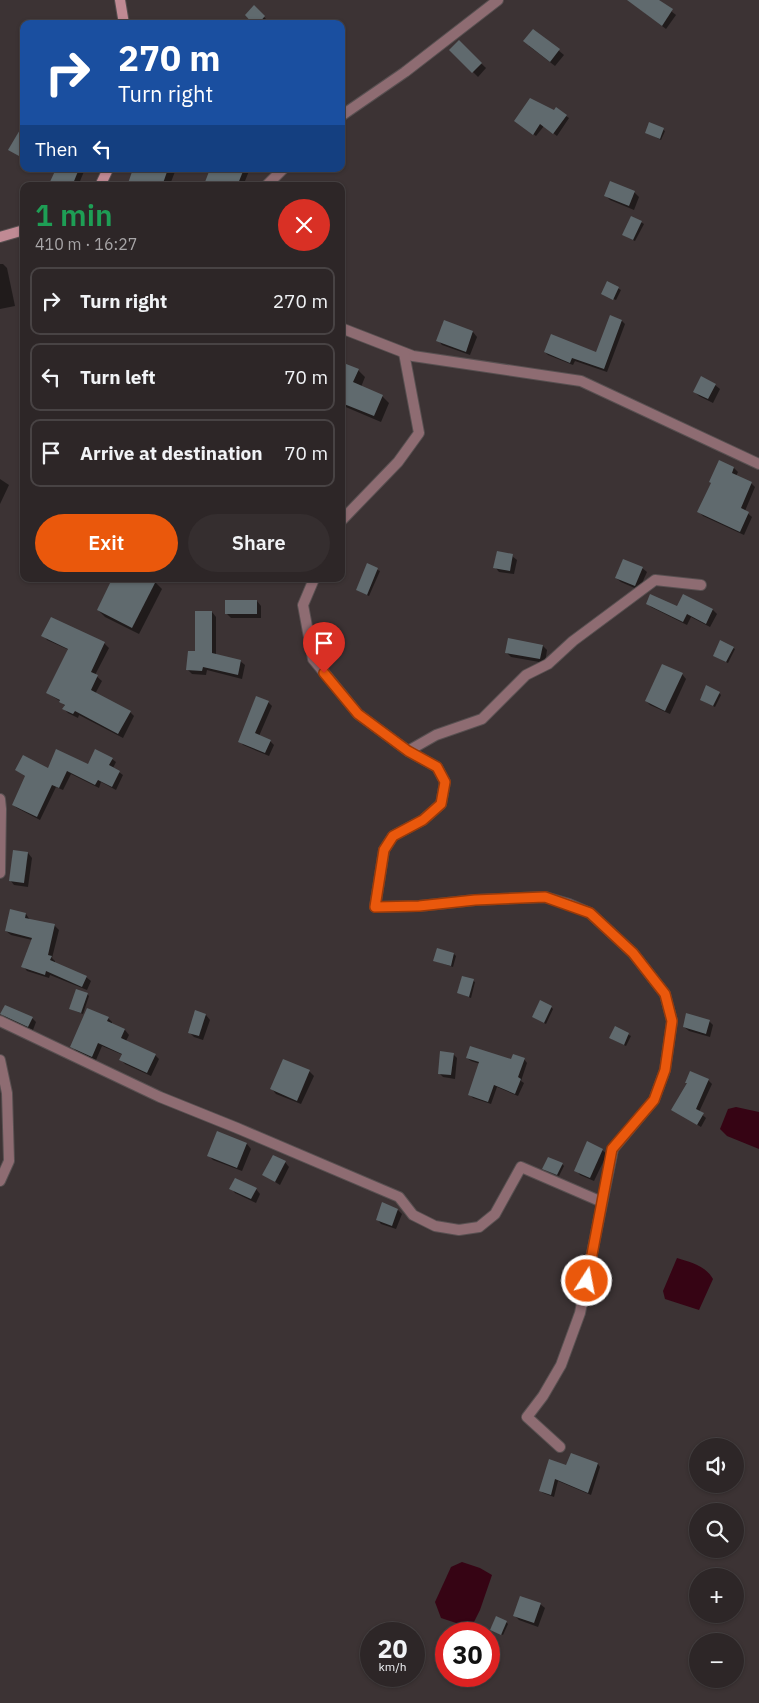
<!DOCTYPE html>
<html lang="en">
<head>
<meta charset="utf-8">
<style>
	:root { --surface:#2d2627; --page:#352e2f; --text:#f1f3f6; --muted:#a7a5a7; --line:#484344; --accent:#ea580c }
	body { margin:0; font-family:"IBM Plex Sans",sans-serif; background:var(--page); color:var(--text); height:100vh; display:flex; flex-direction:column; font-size:19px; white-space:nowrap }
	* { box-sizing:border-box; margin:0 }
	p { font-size:16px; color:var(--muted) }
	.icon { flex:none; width:28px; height:28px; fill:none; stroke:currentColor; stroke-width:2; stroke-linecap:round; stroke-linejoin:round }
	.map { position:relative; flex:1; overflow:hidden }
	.sheet { position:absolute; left:20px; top:182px; width:325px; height:400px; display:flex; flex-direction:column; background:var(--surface); border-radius:10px; box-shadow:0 1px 4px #0004,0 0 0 1px var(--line) }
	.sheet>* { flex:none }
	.guide { position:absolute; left:20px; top:20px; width:325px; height:152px; border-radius:10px; box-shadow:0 1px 4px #0004,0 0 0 1px var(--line); background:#1a4fa0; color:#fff; overflow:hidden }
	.tools { position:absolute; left:689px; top:1438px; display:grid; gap:10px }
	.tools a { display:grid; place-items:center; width:55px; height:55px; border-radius:50%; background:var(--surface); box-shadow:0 1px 4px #0004,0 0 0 1px var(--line); font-size:25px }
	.speed { position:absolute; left:360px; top:1622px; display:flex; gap:10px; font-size:25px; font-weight:700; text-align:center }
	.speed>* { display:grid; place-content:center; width:65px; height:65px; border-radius:50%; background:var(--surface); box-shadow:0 1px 4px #0004,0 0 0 1px var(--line); line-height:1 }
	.speed small { font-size:12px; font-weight:400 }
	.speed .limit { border:8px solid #d22; background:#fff; color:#111 }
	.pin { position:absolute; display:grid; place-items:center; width:42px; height:42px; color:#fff; margin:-51px -21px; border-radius:50% 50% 50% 0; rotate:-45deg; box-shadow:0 0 5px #0007 }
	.pin .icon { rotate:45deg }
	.me { position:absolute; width:55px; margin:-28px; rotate:11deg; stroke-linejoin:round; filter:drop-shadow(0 0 4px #0008) }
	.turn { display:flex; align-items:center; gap:18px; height:105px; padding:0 15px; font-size:22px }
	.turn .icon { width:65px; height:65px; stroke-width:2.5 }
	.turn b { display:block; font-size:35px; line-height:42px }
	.then { display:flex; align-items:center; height:48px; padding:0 15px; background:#0003; gap:10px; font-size:19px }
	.round { display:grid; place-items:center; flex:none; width:52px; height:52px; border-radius:26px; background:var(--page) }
	.summary { display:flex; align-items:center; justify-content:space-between; height:85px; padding:0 15px }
	h1 { font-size:30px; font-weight:600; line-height:38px; color:#1e9e55 }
	.cta { display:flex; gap:10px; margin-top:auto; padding:10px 15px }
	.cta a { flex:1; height:58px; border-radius:30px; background:var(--accent); color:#fff; font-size:20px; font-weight:600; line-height:58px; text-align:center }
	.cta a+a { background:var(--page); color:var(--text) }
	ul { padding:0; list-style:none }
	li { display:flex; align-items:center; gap:15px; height:68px; margin:0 10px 8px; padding:0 5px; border:2px solid var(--line); border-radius:10px }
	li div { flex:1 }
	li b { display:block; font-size:19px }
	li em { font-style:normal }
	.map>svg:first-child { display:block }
</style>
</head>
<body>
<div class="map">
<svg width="759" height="1703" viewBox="0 0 759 1703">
	<rect width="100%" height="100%" fill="#3c3334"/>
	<g fill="#360414">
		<polygon points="736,1107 759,1112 759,1149 727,1136 720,1129 728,1109"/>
		<path d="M677,1258C690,1262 706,1266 713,1279L699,1310L665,1299L663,1291Z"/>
		<polygon points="462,1562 480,1568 492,1575 480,1610 472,1626 459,1624 441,1618 435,1602 451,1567"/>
	</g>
	<g fill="#0007">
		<polygon points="628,0 657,0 676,15 666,29"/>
		<polygon points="254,7 266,19 261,24 255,24"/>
		<polygon points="534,30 564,55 555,66 529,46"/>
		<polygon points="459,42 486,68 478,77 451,50"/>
		<polygon points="566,116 569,118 557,136 544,126 536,136 518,123"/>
		<polygon points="650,123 665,131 661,140 646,132"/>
		<polygon points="24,126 24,159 10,149"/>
		<polygon points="57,169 85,169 78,186 42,186 52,182"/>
		<polygon points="149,169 176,169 171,182 176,186 129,186 134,170 147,174"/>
		<polygon points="211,169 247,169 249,171 243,186 211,186 206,182"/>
		<polygon points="634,192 639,197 634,210 610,200 606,196"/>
		<polygon points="632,217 644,224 635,241 623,235"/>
		<polygon points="341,235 345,239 341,248"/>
		<polygon points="0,264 3,264 7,268 15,306 0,309"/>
		<polygon points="608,283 621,290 616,300 604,295"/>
		<polygon points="610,317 622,321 625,324 607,372 575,361 573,365 548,355 545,352 597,354"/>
		<polygon points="473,332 477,337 470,355 442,345 438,340"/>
		<polygon points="358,370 365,377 361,387 382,396 389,403 381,422 341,405"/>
		<polygon points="715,385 720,389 713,403 699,396 695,392"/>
		<polygon points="734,468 738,472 736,476 751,483 755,487 745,511 752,517 744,535 703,516 699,512 712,484 710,482"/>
		<polygon points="0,479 9,485 0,504"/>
		<polygon points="24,525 24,539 19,535"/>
		<polygon points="512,556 517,560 514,574 499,572 495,567"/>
		<polygon points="367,565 380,571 369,596 357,590"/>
		<polygon points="642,568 647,572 639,590 621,582 616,578"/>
		<polygon points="114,579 149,579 155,582 162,589 139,634 105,617 98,610"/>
		<polygon points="257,601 261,606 261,618 231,618 226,613"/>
		<polygon points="647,603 678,608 713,610 717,614 710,627 691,617 687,625 651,607"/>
		<polygon points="212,612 216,617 216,655 240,661 245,665 242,679 207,670 206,675 192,674 188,670"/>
		<polygon points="51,619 104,643 109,648 95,675 102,681 95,694 130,712 134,716 123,738 79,715 78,718 68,713 64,709 65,706 60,701 47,693 69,650 47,640 43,635"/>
		<polygon points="543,646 547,650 545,663 511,657 506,652"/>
		<polygon points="733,648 735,649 728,663 714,656"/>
		<polygon points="682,674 686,679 670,714 650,705 646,701"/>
		<polygon points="719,693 721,695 715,707 703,701"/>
		<polygon points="256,697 268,702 272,706 259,736 270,741 274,745 269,756 243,745 240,741"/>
		<polygon points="112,759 116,762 113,768 123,775 116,790 101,782 99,788 71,774 63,790 56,787 40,820 17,808 13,805 26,777 16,770 49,770 88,765"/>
		<polygon points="28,853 32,858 28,887 14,885 10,880"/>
		<polygon points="11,910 26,914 30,920 54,925 59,930 52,958 55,961 55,963 86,977 91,981 87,990 50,975 49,978 27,971 23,966 32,940 11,935 6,931"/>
		<polygon points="454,954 456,956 453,967 435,961"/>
		<polygon points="473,981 475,982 471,998 459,993"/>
		<polygon points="87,994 89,996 83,1014 70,1009"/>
		<polygon points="551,1007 553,1009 546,1024 533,1017"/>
		<polygon points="2,1014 32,1018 36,1022 33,1030 6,1018"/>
		<polygon points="206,1015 210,1020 203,1040 194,1037 189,1032"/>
		<polygon points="108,1018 112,1022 112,1024 125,1030 129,1035 126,1041 155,1055 159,1059 151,1076 125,1064 121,1060 123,1055 102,1046 96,1060 76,1051 72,1046"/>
		<polygon points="709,1021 713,1025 710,1037 689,1031 684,1027"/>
		<polygon points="615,1028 631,1036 626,1046 610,1038"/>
		<polygon points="453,1054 457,1058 455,1079 443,1077 439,1073"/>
		<polygon points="467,1058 511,1061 524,1059 527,1063 521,1081 524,1083 518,1096 497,1087 491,1104 473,1098 469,1094 480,1064 471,1061"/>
		<polygon points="309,1071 314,1076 301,1104 276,1094 272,1089"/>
		<polygon points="691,1073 708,1080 712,1084 699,1112 706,1118 701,1127 673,1110 688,1084"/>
		<polygon points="218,1133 247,1144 251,1149 242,1171 213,1160 209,1156"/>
		<polygon points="602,1150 607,1154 594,1181 580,1175 576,1170"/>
		<polygon points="285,1162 289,1167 280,1185 264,1175"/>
		<polygon points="562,1164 564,1166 559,1176 545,1170"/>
		<polygon points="231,1188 256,1189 260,1194 256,1203 235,1193"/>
		<polygon points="398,1210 402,1214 396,1229 381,1224 377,1219"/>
		<polygon points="598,1464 600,1467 591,1495 558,1481 554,1497 543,1493 540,1490 567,1466"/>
		<polygon points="540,1604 545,1608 538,1627 519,1620 515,1616"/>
		<polygon points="506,1622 508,1624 503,1635 493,1631"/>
	</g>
	<g fill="#606a6e">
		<polygon points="627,0 659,0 673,9 662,26"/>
		<polygon points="254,5 265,16 258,24 253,24 245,15"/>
		<polygon points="533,29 560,49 550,62 523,41"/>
		<polygon points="459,40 482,63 472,73 449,50"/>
		<polygon points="530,98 554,110 556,107 567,115 553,134 540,124 533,135 514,121"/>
		<polygon points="649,122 664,128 660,139 645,133"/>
		<polygon points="24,123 24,148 19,156 8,150"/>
		<polygon points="56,169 79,169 72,186 48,186"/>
		<polygon points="133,169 168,169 162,186 127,186"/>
		<polygon points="210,169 244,169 237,186 215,186 205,182"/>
		<polygon points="610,181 635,191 629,206 604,196"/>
		<polygon points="631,216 642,221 633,240 622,235"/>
		<polygon points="607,281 619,287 613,300 601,294"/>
		<polygon points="610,315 622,320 604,369 572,358 570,363 544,352 551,334 596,352"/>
		<polygon points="444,320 473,331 466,352 436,341"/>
		<polygon points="341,362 359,369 353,382 383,395 374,416 344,404 341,410"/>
		<polygon points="701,376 716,384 708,399 693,392"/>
		<polygon points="719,460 734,467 732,473 752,482 741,508 749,512 740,532 697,512 711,483 709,482"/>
		<polygon points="497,551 513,554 510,571 493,568"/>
		<polygon points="623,559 643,567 635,586 615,578"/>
		<polygon points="367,563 378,568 367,595 356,590"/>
		<polygon points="112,579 157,579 132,628 97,610"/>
		<polygon points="650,594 677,606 683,594 713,609 706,624 687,614 683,622 646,604"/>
		<rect x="225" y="600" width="32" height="14"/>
		<polygon points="195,611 212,611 212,653 241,660 238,675 203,667 202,671 186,670 188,651 195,651"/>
		<polygon points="51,617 105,642 91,672 98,675 91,690 131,711 118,734 75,711 73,714 62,709 65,705 59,702 60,700 46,693 68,649 41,636"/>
		<polygon points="508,638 543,645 540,659 505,653"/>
		<polygon points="720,640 734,647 726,662 713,656"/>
		<polygon points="662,664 683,673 665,711 645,701"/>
		<polygon points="706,685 720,692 713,706 700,700"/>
		<polygon points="256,696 269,701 255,733 271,740 265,753 238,742"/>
		<polygon points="56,749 88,764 95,749 113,758 109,765 120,771 112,787 98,780 95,785 67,771 59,788 52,785 37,817 12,805 25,776 15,770 23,755 48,768"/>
		<polygon points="13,850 28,852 24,883 9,881"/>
		<polygon points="10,909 26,913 25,918 55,924 48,955 52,956 50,960 87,976 82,987 46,971 45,975 21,967 32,938 5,931"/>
		<polygon points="437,948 454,953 451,966 433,961"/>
		<polygon points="462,976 474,979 469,997 457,993"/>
		<polygon points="76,989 88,993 81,1013 69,1009"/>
		<polygon points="540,1000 552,1006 544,1023 532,1017"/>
		<polygon points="5,1005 33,1017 28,1027 0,1014"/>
		<polygon points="87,1008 109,1017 107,1021 125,1029 121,1038 156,1054 147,1073 119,1060 122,1054 98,1043 92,1057 70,1047"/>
		<polygon points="195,1010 206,1014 199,1036 188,1033"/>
		<polygon points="686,1013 710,1020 706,1034 683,1027"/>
		<polygon points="615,1026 629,1033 624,1045 609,1038"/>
		<polygon points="470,1046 511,1059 513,1054 525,1058 518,1077 521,1079 515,1094 494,1085 488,1102 468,1095 479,1062 466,1058"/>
		<polygon points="440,1051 454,1053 451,1075 438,1074"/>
		<polygon points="283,1059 310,1070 297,1101 270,1089"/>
		<polygon points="690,1071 709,1079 696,1109 704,1113 697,1125 671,1110 687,1083 685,1083"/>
		<polygon points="217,1131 247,1143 237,1168 207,1156"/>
		<polygon points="587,1141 603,1149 590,1178 574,1171"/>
		<polygon points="273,1155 286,1161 275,1182 262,1175"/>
		<polygon points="548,1157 563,1163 557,1175 542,1169"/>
		<polygon points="235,1178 257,1188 251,1199 229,1189"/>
		<polygon points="382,1202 398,1209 392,1226 376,1220"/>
		<polygon points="571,1453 598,1463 588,1493 555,1479 551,1495 539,1491 549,1459 566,1465"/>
		<polygon points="520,1596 541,1603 534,1623 513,1616"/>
		<polygon points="496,1616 507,1621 501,1635 490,1630"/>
	</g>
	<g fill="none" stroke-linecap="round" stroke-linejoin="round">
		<defs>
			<g id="street">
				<polyline points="341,116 405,72 498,0"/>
				<polyline points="266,186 283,169"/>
				<polyline points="341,328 413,356 581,381 759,464"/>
				<polyline points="341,521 398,462 419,433 404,353"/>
				<polyline points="314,579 303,605 313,659 358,714 408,751 437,767 445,782 441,804 423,820 393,836 384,850 375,907 419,906 475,900 545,897 569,904 590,913 633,953 665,994 672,1021 665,1070 654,1100 613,1149 580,1313 561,1365 543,1396 527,1417 560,1447"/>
				<polyline points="408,751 436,735 482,719 526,675 548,664 573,641 655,580 701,585"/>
				<polyline points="0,799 1,809 0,873"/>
				<polyline points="0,1021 160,1097 237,1128 399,1197 413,1215 435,1226 459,1230 479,1227 495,1214 521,1167 602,1202"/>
				<polyline points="0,1060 7,1093 9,1161 0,1181"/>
			</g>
			<g id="secondary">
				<polyline points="120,0 124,24"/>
				<polyline points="100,186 108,169"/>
				<polyline points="0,237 24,230"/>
			</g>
		</defs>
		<use href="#street" stroke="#585051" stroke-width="12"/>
		<use href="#secondary" stroke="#585051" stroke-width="12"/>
		<use href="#street" stroke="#8e6c72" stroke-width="10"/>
		<use href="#secondary" stroke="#c08a94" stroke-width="10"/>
	</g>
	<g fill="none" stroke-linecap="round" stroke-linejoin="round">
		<defs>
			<polyline id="route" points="324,673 358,714 408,751 437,767 445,782 441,804 423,820 393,836 384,850 375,907 419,906 475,900 545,897 590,913 633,953 665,994 672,1021 665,1070 654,1100 612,1149 587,1281"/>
		</defs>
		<use href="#route" stroke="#983908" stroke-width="12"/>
		<use href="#route" stroke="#ea580c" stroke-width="9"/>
	</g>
</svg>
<div class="tools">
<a><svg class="icon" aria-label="sound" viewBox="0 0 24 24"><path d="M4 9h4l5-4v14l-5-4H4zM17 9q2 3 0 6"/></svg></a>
<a><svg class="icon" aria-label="search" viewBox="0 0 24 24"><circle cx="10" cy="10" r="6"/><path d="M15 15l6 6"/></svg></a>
<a>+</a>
<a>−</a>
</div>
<div class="speed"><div>20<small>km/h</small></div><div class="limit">30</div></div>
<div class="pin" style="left:324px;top:673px;background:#d93025"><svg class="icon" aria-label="arrive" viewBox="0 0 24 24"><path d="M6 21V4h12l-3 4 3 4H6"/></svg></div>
<svg class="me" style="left:587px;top:1281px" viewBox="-20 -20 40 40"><circle r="17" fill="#ea580c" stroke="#fff" stroke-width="3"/><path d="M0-11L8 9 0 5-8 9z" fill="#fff"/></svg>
<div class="guide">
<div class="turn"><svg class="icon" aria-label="right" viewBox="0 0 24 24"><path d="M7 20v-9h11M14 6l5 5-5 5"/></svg><div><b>270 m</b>Turn right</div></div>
<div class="then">Then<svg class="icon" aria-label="left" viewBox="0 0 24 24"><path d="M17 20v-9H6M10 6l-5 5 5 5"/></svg></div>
</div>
<section class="sheet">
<div class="summary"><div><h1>1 min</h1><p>410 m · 16:27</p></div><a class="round" style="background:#d93025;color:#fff"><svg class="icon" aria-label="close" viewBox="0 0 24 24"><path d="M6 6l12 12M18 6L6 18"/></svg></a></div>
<ul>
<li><svg class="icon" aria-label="right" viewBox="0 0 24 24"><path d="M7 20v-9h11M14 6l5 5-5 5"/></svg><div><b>Turn right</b></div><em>270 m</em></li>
<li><svg class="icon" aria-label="left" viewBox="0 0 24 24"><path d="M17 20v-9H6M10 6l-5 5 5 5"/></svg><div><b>Turn left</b></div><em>70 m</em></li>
<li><svg class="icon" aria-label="arrive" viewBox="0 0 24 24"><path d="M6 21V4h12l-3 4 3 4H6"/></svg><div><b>Arrive at destination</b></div><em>70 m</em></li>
</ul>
<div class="cta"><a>Exit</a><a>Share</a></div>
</section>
</div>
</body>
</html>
